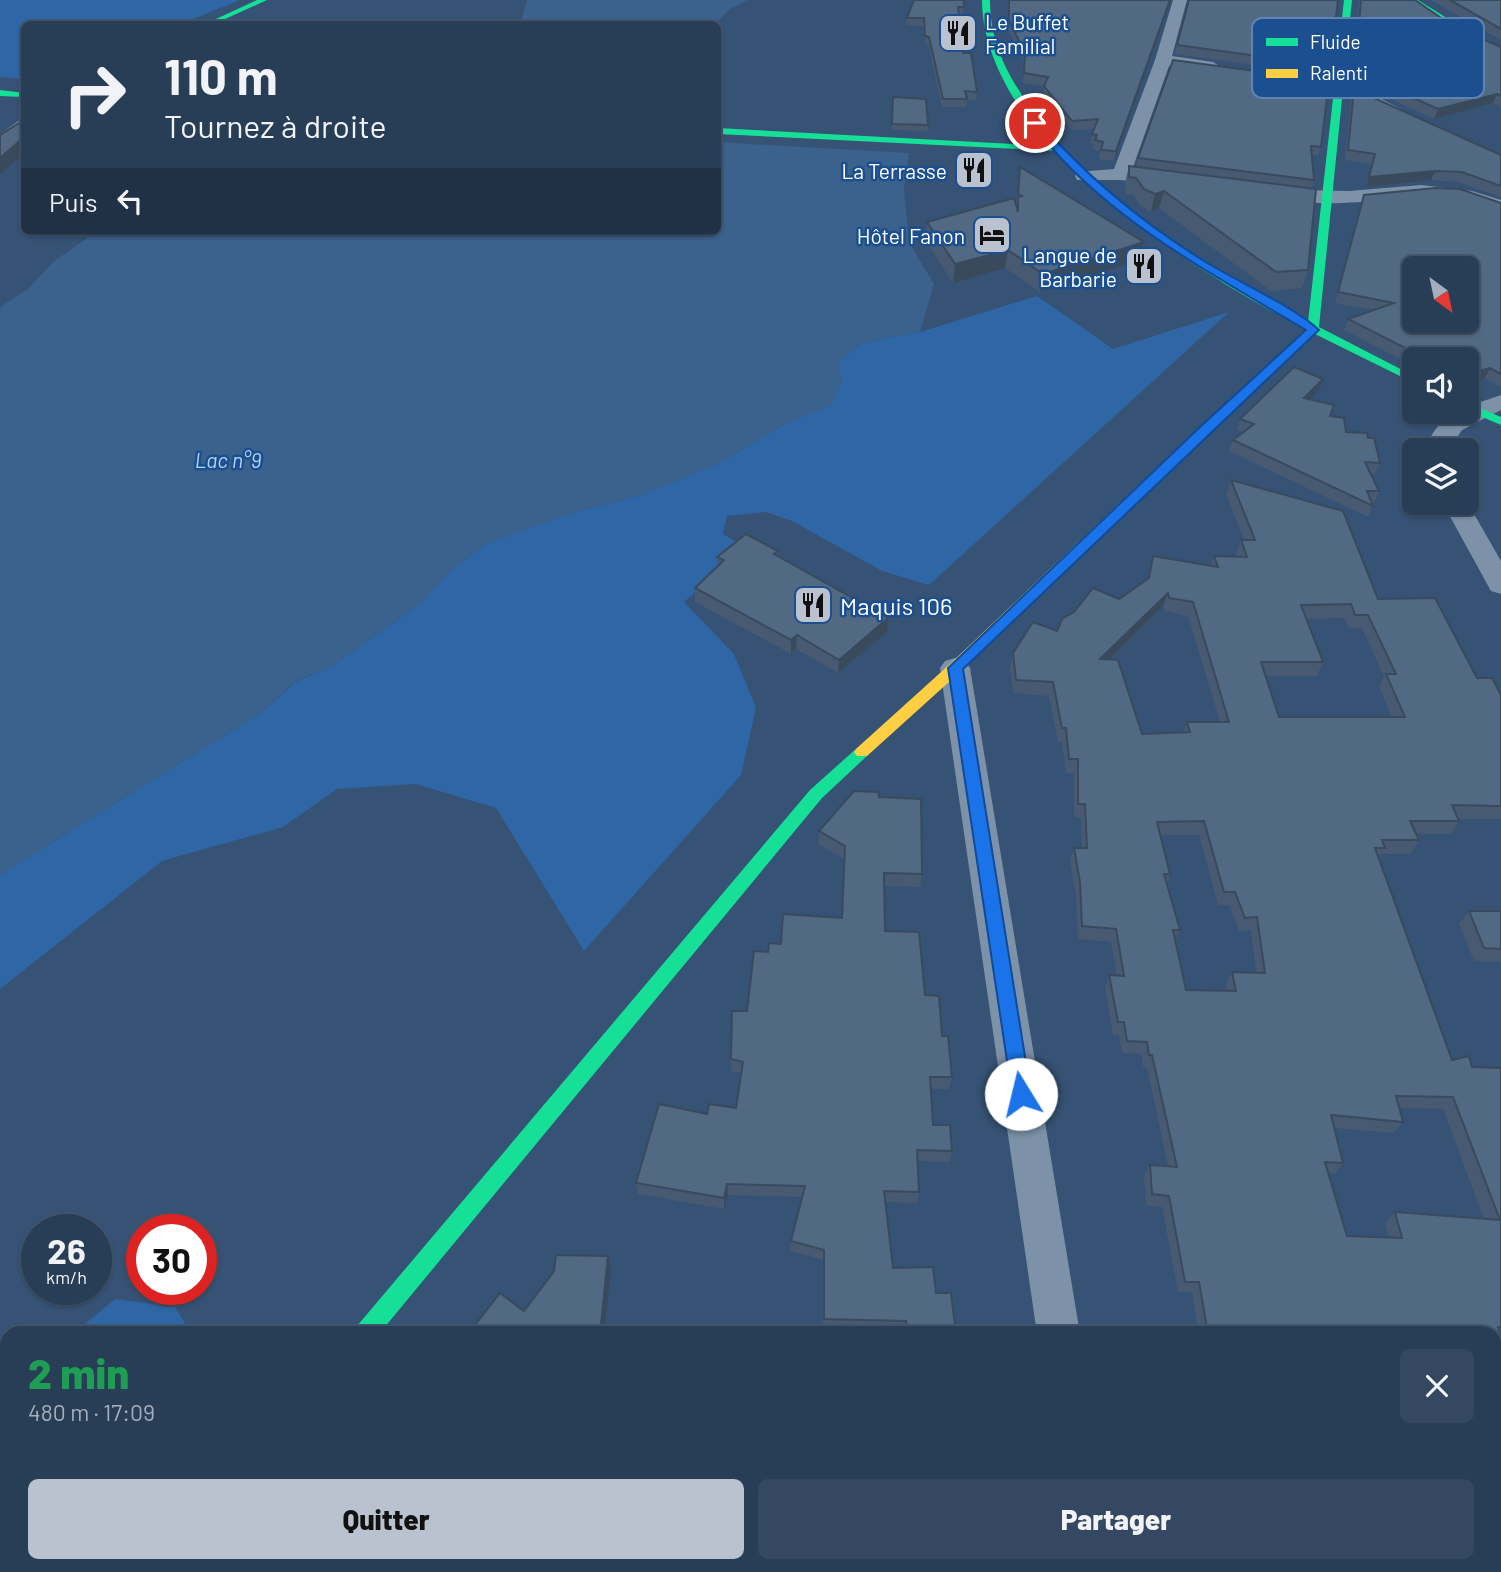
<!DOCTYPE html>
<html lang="fr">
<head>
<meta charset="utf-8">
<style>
	:root { --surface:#283e57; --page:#344961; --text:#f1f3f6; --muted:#a5aeba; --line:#44576d; --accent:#b9c2ce }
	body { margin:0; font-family:Barlow,sans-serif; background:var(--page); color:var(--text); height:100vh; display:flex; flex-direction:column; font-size:26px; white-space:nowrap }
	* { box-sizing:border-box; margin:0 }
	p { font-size:23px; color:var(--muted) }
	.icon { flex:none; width:38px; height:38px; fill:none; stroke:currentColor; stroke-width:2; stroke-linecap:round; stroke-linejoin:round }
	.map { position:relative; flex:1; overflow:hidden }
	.details { position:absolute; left:0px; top:1326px; width:1502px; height:247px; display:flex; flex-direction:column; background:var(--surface); border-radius:21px 21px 0 0; box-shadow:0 2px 5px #0004,0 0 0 2px var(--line) }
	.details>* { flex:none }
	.banner { position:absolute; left:21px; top:21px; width:700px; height:214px; border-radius:10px; box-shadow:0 2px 5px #0004,0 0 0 2px var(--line); background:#283e57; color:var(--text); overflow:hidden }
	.needle { width:46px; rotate:147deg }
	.controls { position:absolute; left:1402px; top:256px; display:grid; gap:14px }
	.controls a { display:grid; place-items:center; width:77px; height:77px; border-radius:10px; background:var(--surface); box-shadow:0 2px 5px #0004,0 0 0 2px var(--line); font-size:35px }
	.speed { position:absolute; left:21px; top:1214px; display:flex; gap:14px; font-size:35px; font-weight:700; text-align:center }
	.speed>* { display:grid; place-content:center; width:91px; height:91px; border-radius:50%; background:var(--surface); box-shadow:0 2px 5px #0004,0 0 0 2px var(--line); line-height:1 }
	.speed small { font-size:18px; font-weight:400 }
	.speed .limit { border:10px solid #d22; background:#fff; color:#111 }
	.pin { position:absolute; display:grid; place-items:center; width:60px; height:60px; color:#fff; margin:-30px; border:4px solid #fff; border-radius:50%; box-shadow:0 2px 7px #0007 }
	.me { position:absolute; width:77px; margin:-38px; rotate:351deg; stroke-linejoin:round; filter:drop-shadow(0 0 5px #0008) }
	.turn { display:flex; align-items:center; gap:24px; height:147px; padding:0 28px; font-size:32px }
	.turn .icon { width:91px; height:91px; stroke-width:2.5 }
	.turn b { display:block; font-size:49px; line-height:60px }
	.then { display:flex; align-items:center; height:66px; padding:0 28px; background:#0003; gap:14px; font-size:26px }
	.round { display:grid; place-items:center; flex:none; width:74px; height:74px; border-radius:10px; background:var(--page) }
	.head { display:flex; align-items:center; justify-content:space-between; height:119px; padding:0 28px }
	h1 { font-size:42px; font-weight:800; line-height:52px; color:#1e9e55 }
	.action { display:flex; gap:14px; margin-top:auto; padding:14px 28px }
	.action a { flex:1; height:80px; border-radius:10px; background:var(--accent); color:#111; font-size:28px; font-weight:800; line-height:80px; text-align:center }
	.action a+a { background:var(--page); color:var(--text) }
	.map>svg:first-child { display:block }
</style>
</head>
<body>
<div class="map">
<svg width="1501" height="1572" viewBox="0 0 1501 1572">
	<rect width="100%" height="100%" fill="#365274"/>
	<g fill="#2f66a5">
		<polygon points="0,0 240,0 181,24 24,24 24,79 0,77"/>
		<polygon points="1037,296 1113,349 1229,312 929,585 882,571 792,521 766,512 727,516 723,534 746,548 684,602 734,654 756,708 741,775 584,951 496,808 416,784 337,789 283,827 162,861 0,989 0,875 262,712 295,682 332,666 421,603 450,571 487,543 575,512 641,495 719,463 787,423 831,405 841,381 838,363 861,343 920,332"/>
		<polygon points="115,1299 175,1307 191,1333 74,1333"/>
		<polygon points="7,1390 7,1566 32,1566 27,1572 0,1572 0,1396"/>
	</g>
	<g fill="#3b618d">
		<polygon points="527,0 748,0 730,9 715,24 520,24"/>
		<polygon points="718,142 909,153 904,189 909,242 934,284 920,332 861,343 838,363 841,381 832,405 787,423 719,463 641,495 575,512 487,543 450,571 421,603 332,666 294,682 262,712 0,875 0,307 28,289 54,261 98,231 718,231"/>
	</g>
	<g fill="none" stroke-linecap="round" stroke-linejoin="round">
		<g fill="#7d92a8" fill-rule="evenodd">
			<polygon points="1173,0 1187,0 1172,56 1213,62 1221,67 1213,72 1169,66 1132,170 1168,174 1177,180 1168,186 1121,180 1077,180 1075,176 1077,172 1114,169 1155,60"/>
			<polygon points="1285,72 1344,80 1401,109 1392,114 1334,88 1279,81 1279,73"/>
			<polygon points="24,117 24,131 0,148 0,134"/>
			<path d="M1421,185L1472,191L1501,200V212C1481,207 1463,199 1443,197C1415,196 1300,212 1286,196L1296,190L1349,191Z"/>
			<path d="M1501,395V410L1462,430L1449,450H1425C1431,432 1446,411 1466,411V407Z"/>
			<polygon points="1466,500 1501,561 1501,594 1491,591 1442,502"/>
			<polygon points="955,658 965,661 970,668 1080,1334 1037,1334 940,668 945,661"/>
			<polygon points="144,1566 195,1566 192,1572 142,1572"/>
			<polygon points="1070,1566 1118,1566 1119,1572 1071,1572"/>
		</g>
		<g fill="#16e098" fill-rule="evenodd">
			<polygon points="257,0 267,0 214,24 205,24"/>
			<path d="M982,0H990C990,42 1007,75 1031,108C1101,205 1205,265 1308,322L1344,0H1352L1319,327L1414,376V383L1315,334L1194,446H1186V440L1307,330C1215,282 1128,226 1056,151L718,134V128L1051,146C1015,109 982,53 982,0Z"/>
			<polygon points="1409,0 1418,0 1461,27 1501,48 1501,53 1455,31"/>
			<polygon points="0,90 24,93 24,97 0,96"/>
			<polygon points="1466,402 1501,417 1501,425 1466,410"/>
			<polygon points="862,746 870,752 867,756 822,798 379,1334 354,1334 357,1326 810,790 857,748"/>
		</g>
		<polygon fill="#ffcf43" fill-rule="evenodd" points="1190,439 1196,443 1194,446 960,672 867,756 857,756 854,752 857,748 950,664 1186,440"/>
	</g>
	<g fill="#475a72" fill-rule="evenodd">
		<polygon points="964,0 963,14 959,14 963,53 977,92 976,100 967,100 966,107 942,107 928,44 925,44 923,26 906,25 907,18"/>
		<polygon points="1008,0 1171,0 1114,161 1099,159 1100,151 1093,150 1094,144 1090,143 1094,129 1071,130 1043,96 1044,86 1023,83 1024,63 1008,29"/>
		<polygon points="1359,0 1415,0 1453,26 1501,47 1501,107 1493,103 1434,119 1352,81"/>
		<polygon points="1431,0 1501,0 1501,40"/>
		<polygon points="1177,45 1330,66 1327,75 1175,54"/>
		<polygon points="1173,60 1321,147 1318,156 1311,155 1314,180 1311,188 1308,270 1302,288 1271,291 1159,208 1151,212 1140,206 1133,195 1126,194 1125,183 1129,166 1136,167 1138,158"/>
		<polygon points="1354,89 1501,155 1501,197 1458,182 1431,180 1366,187 1372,164 1345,160 1351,98"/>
		<polygon points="893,97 928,125 927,131 892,130"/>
		<polygon points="1020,167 1139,260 1040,292 1005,268 953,283 925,240 927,222 1016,207 1017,184"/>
		<polygon points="1364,195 1501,203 1501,385 1499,386 1485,378 1466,384 1466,359 1414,359 1414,363 1409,359 1404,361 1344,330 1348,319 1374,310 1335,303"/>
		<polygon points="1319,390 1309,400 1330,416 1380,463 1375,474 1371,474 1379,491 1374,503 1372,503 1373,506 1368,517 1229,451 1233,440 1243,432 1237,430 1240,419"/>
		<path d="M1231,480L1477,678L1501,695V819H1458L1459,821L1451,834H1416L1419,840L1411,854H1382L1379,858L1452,1060L1472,1067L1501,1068V1494H1494V1334H1199L1192,1292H1178L1162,1207L1146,1205L1144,1176L1150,1165L1168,1166L1147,1068L1143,1067L1141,1054L1122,1053L1119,1035H1113L1105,988L1109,975L1117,976L1111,942L1078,939L1076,896L1070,861L1074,848H1082L1081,818L1074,817V773H1066L1062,742H1058L1049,696L1013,693L1010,667L1013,653L1119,599L1147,580L1153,556L1211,566L1214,556L1237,557L1236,554L1241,540H1244L1226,494ZM1163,606L1165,611L1188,616L1220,722H1187L1183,733L1142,734L1110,660ZM1344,618L1349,628H1362L1384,677L1379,687L1392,717H1279L1266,676H1317L1323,662L1306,619ZM1160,835H1199L1218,905H1229L1239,931L1251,930L1256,973L1232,972L1226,984L1227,991L1186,990L1175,940L1180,930L1167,883L1170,874ZM1399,1108L1443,1109L1484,1219L1395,1212L1385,1223L1389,1237L1347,1236L1329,1173L1335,1174L1343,1163L1334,1128L1393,1133L1403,1122Z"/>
		<polygon points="778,551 778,557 888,618 887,632 838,673 796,649 791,654 695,602 695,588 717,566 717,557"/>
		<polygon points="879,797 922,874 920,887 884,886 885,931 925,995 942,1036 952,1077 949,1089 931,1089 933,1125 952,1151 950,1162 918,1161 919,1192 917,1203 885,1202 893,1268 936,1293 956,1334 904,1334 904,1330 823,1328 823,1260 790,1251 791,1241 802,1197 728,1195 724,1209 638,1194 636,1183 707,1114 736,1108 741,1073 731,1071 731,1059 768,952 781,944 841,918 844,859 818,844 819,831"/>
		<polygon points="1469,911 1501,911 1501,962 1474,961 1459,924"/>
		<polygon points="1147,1566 1231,1566 1233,1572 1148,1572"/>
		<polygon points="1282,1566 1388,1566 1390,1572 1276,1572 1275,1570"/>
	</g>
	<g fill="#394a5c">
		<polygon points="1170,0 1171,0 1114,161 1116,151"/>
		<polygon points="1497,94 1493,103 1434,119 1438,109"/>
		<polygon points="24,137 24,153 0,174 0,158"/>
		<polygon points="1435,171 1431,180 1366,187 1369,177"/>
		<polygon points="1164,191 1159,208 1151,212 1155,194"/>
		<polygon points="1144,242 1139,260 1040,292 1043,274"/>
		<polygon points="1008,250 1005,268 953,283 955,264"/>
		<polygon points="1413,349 1409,359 1404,361 1409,350"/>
		<polygon points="1444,355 1442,359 1428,359"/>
		<polygon points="1490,368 1485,378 1466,384 1471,373"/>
		<polygon points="1323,379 1319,390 1300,410 1304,398"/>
		<polygon points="1168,593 1163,606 1096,673 1100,659"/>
		<polygon points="888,618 887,632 838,673 839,660"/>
		<polygon points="797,635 796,649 791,654 791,640"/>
		<polygon points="727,1184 728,1195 724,1209 724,1198"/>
		<polygon points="608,1256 611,1269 604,1334 600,1334"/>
		<polygon points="419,1566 428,1566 427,1572 418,1572"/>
	</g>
	<g fill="#526984" stroke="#394a5c" stroke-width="2" fill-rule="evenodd">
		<polygon points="914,0 964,0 964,7 958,7 963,53 971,53 977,92 965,91 967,99 943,99 929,37 925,36 924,18 907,18"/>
		<polygon points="1009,0 1170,0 1116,151 1101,150 1103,142 1095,140 1097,135 1092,134 1098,119 1072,121 1044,86 1048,77 1024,73 1025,54 1009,20"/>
		<polygon points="1189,0 1338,0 1330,66 1177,45"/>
		<polygon points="1361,0 1415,0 1453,26 1501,47 1501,96 1497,94 1438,109 1355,72"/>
		<polygon points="1450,0 1501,0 1501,29"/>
		<polygon points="1173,60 1329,81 1321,147 1311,146 1314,180 1138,158"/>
		<polygon points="1354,89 1501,155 1501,186 1462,172 1435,171 1369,177 1375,154 1348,150"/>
		<polygon points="893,97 926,99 928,125 892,124"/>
		<polygon points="19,123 24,123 24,137 0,158 0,135"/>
		<polygon points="1129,166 1316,189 1308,270 1276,272 1164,191 1155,194 1144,189 1136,178 1129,177"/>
		<polygon points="1020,167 1144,242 1043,274 1008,250 955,264 927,222 1014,198 1018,212 1018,197 1022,196 1018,194"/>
		<path d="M1435,188L1460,189L1501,203V374L1490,368L1471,373L1466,370V359H1449L1444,355L1427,359L1413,349L1409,350L1348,319L1394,303L1338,292L1364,195ZM1414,268H1466V320H1414Z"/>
		<polygon points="1294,367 1323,379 1304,398 1334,405 1330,416 1344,418 1346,432 1367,433 1368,438 1374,438 1380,463 1365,462 1379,491 1367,491 1373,506 1233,440 1254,424 1240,419"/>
		<path d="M1231,480L1343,511L1378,599L1435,598L1477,678H1492L1501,695V806L1452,805L1459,821H1410L1419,840H1382L1385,848H1375L1452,1060L1469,1056L1472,1067L1501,1068V1327H1498L1501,1336V1486H1494V1334H1208L1199,1282H1185L1169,1196L1152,1194L1150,1165L1177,1167L1152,1055H1149L1147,1042L1127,1041L1124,1022H1118L1109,975L1124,976L1116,929L1082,926L1080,882L1074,848H1087L1085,804H1078V759H1069L1066,728H1062L1053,682L1016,680L1013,653L1033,622L1057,631L1062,619L1074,612L1093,588L1119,599L1149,578L1153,556L1218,567L1214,556L1247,557L1241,540H1255ZM1168,593L1169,598L1193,602L1229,722H1187L1190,732L1142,734L1118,660L1100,659ZM1351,604L1355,615H1368L1396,674H1386L1405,717H1279L1261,662H1323L1301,605ZM1204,821L1224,892H1235L1245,918L1257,917L1265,973L1232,972L1236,991L1186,990L1173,930H1180L1164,874H1170L1157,822ZM1396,1096L1453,1097L1500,1220L1395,1212L1402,1238L1347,1236L1325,1162L1343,1163L1331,1115L1403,1122Z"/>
		<polygon points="746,534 778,551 774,554 888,618 839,660 797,635 791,640 695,588 724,560 717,557"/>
		<polygon points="854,791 878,792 879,797 921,799 922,874 884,873 885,931 919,932 925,995 939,996 942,1036 948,1036 952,1077 930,1077 933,1125 950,1125 952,1151 917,1150 919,1192 884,1191 893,1268 933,1267 936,1293 951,1293 956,1334 908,1334 906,1321 824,1319 824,1250 791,1241 805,1186 727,1184 724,1198 636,1183 659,1104 707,1114 709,1104 736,1108 743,1062 731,1059 732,1011 747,1011 754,951 768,952 769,943 781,944 783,914 842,918 845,846 819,831"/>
		<polygon points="1469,911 1501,911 1501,949 1484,948"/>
		<polygon points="556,1255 608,1256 600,1334 468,1334 500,1293 524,1311 554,1271"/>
		<polygon points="294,1566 419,1566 418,1572 293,1572"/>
		<polygon points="520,1566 667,1566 667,1571 694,1570 694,1572 519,1572"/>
		<polygon points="1155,1566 1231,1566 1233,1572 1156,1572"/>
		<polygon points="1285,1566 1388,1566 1390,1572 1287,1572"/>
		<polygon points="954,1570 955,1572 906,1572"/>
	</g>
	<path fill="#1a73e8" stroke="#114b97" stroke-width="2" d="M1032,121H1038C1087,177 1145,225 1209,264C1239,282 1296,308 1319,330L963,669L1031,1094L1028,1100L1021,1103L1015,1100L1012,1094L948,668L1200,427L1306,330C1217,277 1118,225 1050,146C1043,138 1033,129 1032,121Z"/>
	<defs>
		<symbol id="restaurant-square" viewBox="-11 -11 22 22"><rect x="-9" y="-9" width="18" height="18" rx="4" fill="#b9c2ce" stroke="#1b4f8f"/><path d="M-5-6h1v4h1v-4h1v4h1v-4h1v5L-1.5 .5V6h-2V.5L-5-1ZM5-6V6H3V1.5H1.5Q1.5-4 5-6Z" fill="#111"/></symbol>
		<symbol id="hotel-square" viewBox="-11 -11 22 22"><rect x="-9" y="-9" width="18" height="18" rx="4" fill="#b9c2ce" stroke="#1b4f8f"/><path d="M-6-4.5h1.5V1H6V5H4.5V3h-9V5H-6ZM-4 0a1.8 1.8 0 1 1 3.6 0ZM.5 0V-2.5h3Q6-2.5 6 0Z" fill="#111"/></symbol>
	</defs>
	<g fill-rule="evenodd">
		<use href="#restaurant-square" x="936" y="11" width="44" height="44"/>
		<use href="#restaurant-square" x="952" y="148" width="44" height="44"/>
		<use href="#hotel-square" x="970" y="213" width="44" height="44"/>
		<use href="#restaurant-square" x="1122" y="244" width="44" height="44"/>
		<use href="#restaurant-square" x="791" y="583" width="44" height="44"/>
	</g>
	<g text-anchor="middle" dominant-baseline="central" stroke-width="5" stroke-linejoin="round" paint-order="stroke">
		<g font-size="21" fill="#fff" stroke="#1b4f8f" text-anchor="end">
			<text x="985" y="21" text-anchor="start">Le Buffet<tspan x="985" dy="24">Familial</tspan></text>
			<text x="947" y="170">La Terrasse</text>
			<text x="965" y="235">Hôtel Fanon</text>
			<text x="1117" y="254">Langue de<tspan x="1117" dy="24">Barbarie</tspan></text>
		</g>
		<g font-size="21" font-style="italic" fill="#b5d3f5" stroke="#1b4f8f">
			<text x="228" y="459">Lac n°9</text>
		</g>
		<g font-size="24" fill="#fff" stroke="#1b4f8f" text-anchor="start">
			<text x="840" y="605">Maquis 106</text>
		</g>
	</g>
	<rect x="1252" y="18" width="232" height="80" rx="10" fill="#1b4f8f" stroke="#5f84b1" stroke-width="2"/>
	<rect x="1266" y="38" width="32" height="8" fill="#16e098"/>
	<rect x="1266" y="69" width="32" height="9" fill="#ffcf43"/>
	<g font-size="19" fill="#fff">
		<text x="1310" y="49">Fluide</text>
		<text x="1310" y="80">Ralenti</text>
	</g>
</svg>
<div class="controls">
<a><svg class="needle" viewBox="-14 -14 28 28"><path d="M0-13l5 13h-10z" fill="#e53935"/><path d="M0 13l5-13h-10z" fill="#a5aeba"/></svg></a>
<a><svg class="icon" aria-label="sound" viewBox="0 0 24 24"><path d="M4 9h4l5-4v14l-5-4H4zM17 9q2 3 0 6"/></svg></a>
<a><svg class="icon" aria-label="layers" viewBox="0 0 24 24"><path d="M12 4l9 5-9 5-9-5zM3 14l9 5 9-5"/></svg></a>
</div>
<div class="speed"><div>26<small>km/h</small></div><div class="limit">30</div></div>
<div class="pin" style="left:1035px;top:123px;background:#d93025"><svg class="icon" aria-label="arrive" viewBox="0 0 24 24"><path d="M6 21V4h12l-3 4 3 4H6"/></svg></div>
<svg class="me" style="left:1021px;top:1094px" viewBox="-20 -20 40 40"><circle r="19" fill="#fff"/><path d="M0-13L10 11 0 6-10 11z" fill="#1a73e8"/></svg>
<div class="banner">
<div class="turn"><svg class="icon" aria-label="right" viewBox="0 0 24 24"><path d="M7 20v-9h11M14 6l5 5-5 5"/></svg><div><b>110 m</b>Tournez à droite</div></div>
<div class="then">Puis<svg class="icon" aria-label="left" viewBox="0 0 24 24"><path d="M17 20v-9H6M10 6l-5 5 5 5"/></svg></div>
</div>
<section class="details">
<div class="head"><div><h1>2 min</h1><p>480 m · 17:09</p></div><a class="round"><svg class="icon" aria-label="close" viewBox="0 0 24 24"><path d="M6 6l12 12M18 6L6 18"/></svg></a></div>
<div class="action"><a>Quitter</a><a>Partager</a></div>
</section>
</div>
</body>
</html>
